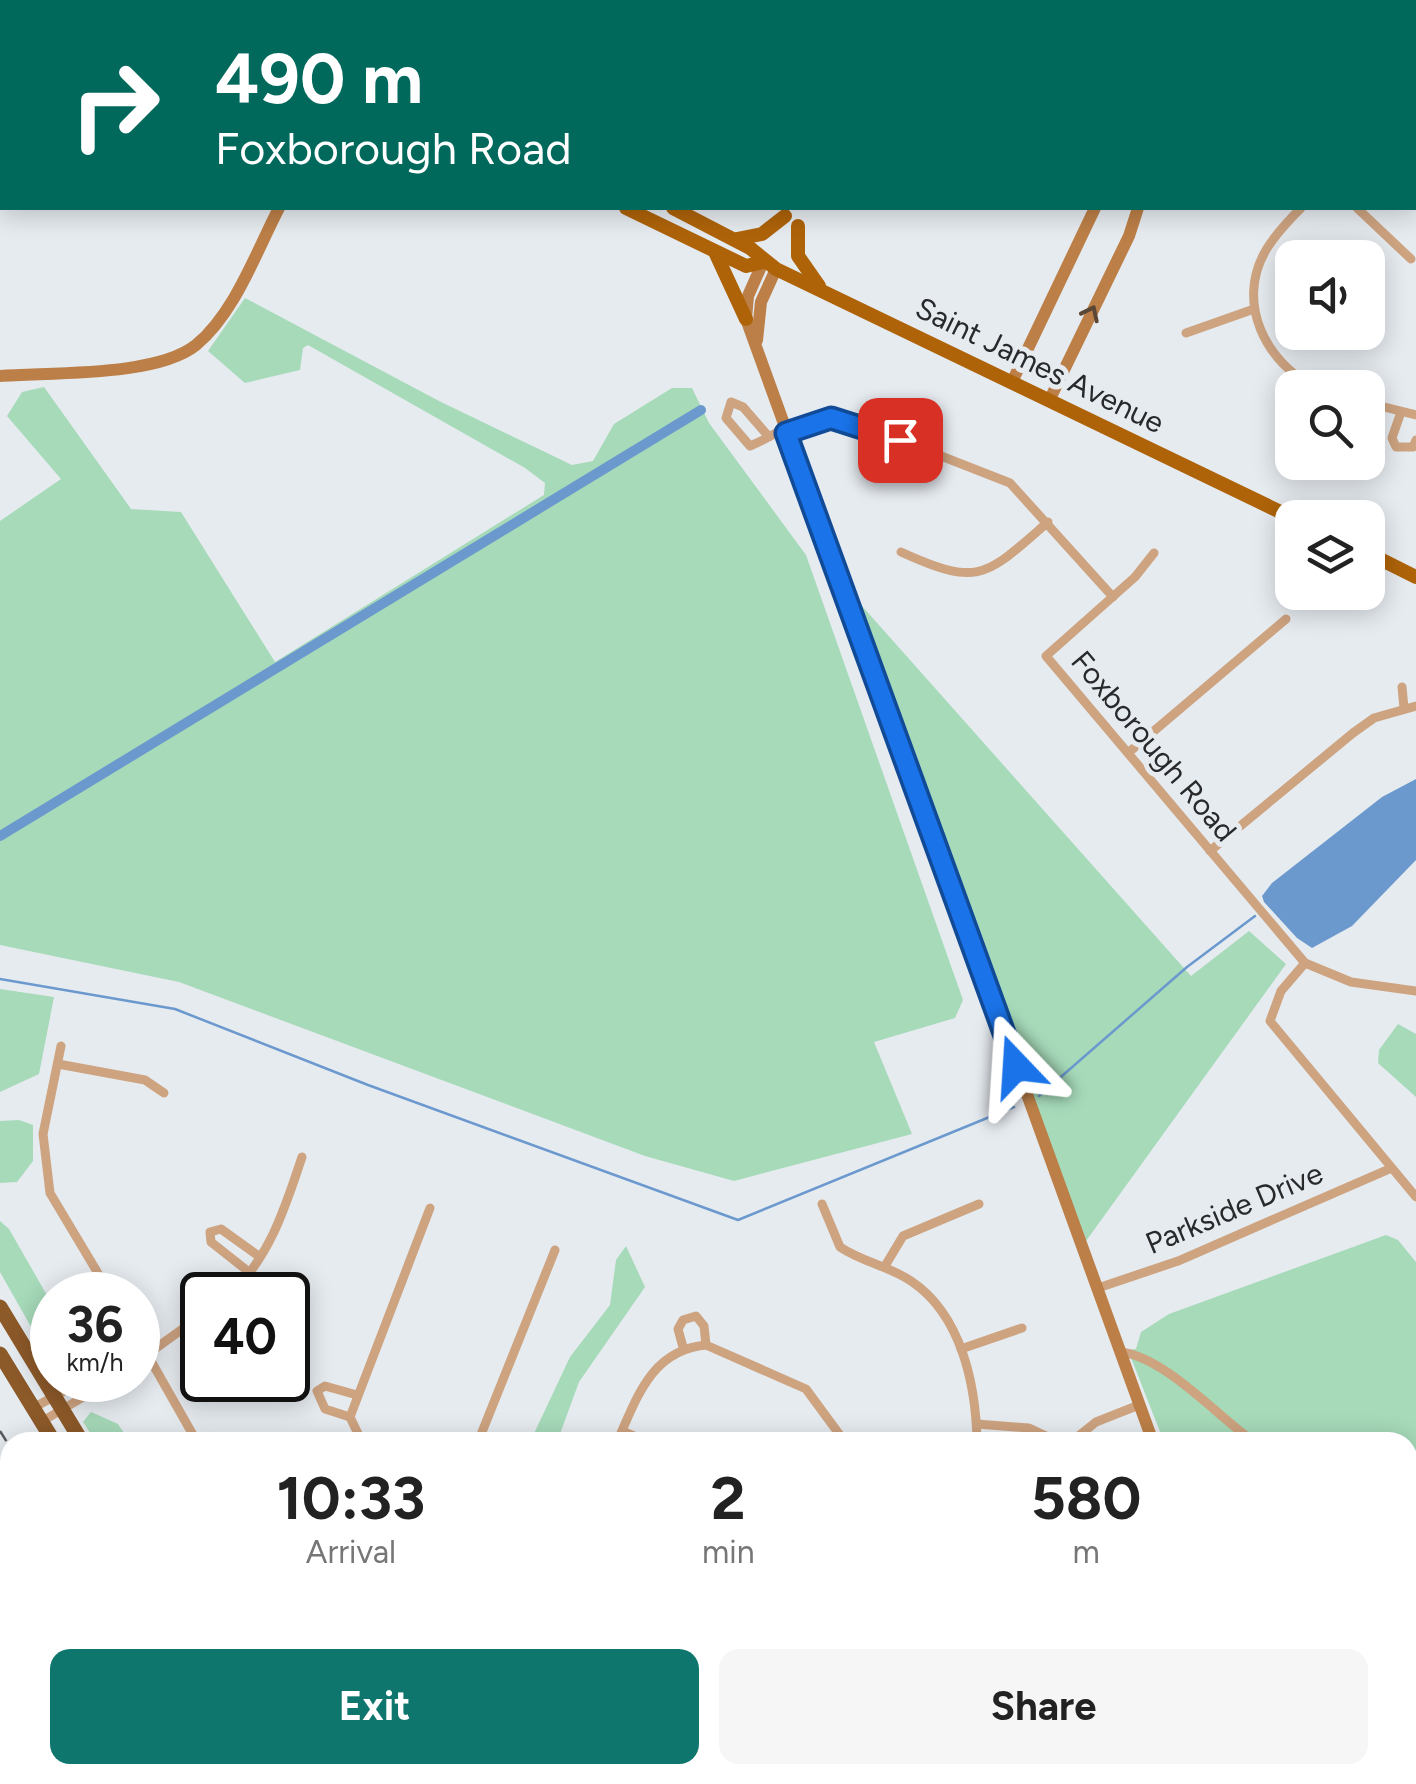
<!DOCTYPE html>
<html lang="en">
<head>
<meta charset="utf-8">
<style>
	:root { --surface:#fff; --page:#f6f6f6; --text:#222; --muted:#767676; --accent:#0f766e }
	body { margin:0; font-family:Figtree,sans-serif; background:var(--page); color:var(--text); height:100vh; display:flex; flex-direction:column; font-size:38px; white-space:nowrap }
	* { box-sizing:border-box; margin:0 }
	p { font-size:32px; color:var(--muted) }
	.icon { flex:none; width:55px; height:55px; fill:none; stroke:currentColor; stroke-width:2; stroke-linecap:round; stroke-linejoin:round }
	.map { position:relative; flex:1; overflow:hidden }
	.drawer { position:absolute; left:0px; top:1432px; width:1418px; height:352px; display:flex; flex-direction:column; background:var(--surface); border-radius:30px 30px 0 0; box-shadow:0 5px 25px #0003 }
	.drawer>* { flex:none }
	.banner { position:absolute; left:0px; top:0px; width:1418px; height:210px; box-shadow:0 5px 25px #0003; background:#00695c; color:#fff; overflow:hidden }
	.controls { position:absolute; left:1275px; top:240px; display:grid; gap:20px }
	.controls a { display:grid; place-items:center; width:110px; height:110px; border-radius:20px; background:var(--surface); box-shadow:0 5px 25px #0003; font-size:50px }
	.speed { position:absolute; left:30px; top:1272px; display:flex; gap:20px; font-size:50px; font-weight:700; text-align:center }
	.speed>* { display:grid; place-content:center; width:130px; height:130px; border-radius:50%; background:var(--surface); box-shadow:0 5px 25px #0003; line-height:1 }
	.speed small { font-size:25px; font-weight:400 }
	.speed .limit { border:5px solid #111; border-radius:15px; background:#fff; color:#111 }
	.pin { position:absolute; display:grid; place-items:center; width:85px; height:85px; color:#fff; margin:-42px; border-radius:20px; box-shadow:0 5px 15px #0006 }
	.me { position:absolute; width:110px; margin:-55px; rotate:340deg; stroke-linejoin:round; filter:drop-shadow(0 0 8px #0008) }
	.turn { display:flex; align-items:center; gap:35px; height:210px; padding:0 50px; font-size:45px }
	.turn .icon { width:130px; height:130px; stroke-width:2.5 }
	.turn b { display:block; font-size:70px; line-height:85px }
	.eta { display:flex; justify-content:space-evenly; align-items:center; height:170px; text-align:center }
	.eta b { font-size:60px; font-weight:700; line-height:70px }
	.cta { display:flex; gap:20px; margin-top:auto; padding:20px 50px }
	.cta a { flex:1; height:115px; border-radius:20px; background:var(--accent); color:#fff; font-size:40px; font-weight:700; line-height:115px; text-align:center }
	.cta a+a { background:var(--page); color:var(--text) }
	.map>svg:first-child { display:block }
</style>
</head>
<body>
<div class="map">
<svg width="1416" height="1784" viewBox="0 0 1416 1784">
	<rect width="100%" height="100%" fill="#e6ebf0"/>
	<g fill="#a6dab9">
		<polygon points="245,298 439,401 572,465 593,461 614,424 672,388 692,388 709,423 806,555 963,1000 955,1018 874,1042 912,1134 734,1181 645,1156 179,982 0,945 0,521 61,479 7,416 22,392 44,387 131,509 181,512 275,662 544,495 545,483 525,468 308,345 303,348 300,370 245,383 208,351"/>
		<polygon points="846,588 1191,976 1249,931 1286,964 1086,1241"/>
		<polygon points="0,989 54,997 39,1074 0,1092"/>
		<polygon points="1398,1024 1416,1034 1416,1097 1378,1063 1379,1050"/>
		<polygon points="19,1120 33,1125 33,1161 17,1182 0,1183 0,1121"/>
		<polygon points="0,1221 9,1229 52,1304 52,1364 0,1272"/>
		<polygon points="1386,1235 1398,1240 1416,1262 1416,1533 1408,1543 1408,1442 1164,1442 1128,1350 1136,1349 1141,1332 1169,1314"/>
		<polygon points="626,1246 645,1287 579,1382 557,1442 530,1442 570,1357 610,1305 616,1260"/>
		<polygon points="91,1412 118,1424 130,1442 96,1442 83,1422"/>
		<polygon points="0,1471 10,1488 10,1554 0,1548"/>
		<polygon points="303,1775 694,1775 699,1784 309,1784"/>
	</g>
	<polygon fill="#6b99ce" points="1416,779 1416,860 1352,926 1312,948 1297,938 1264,902 1262,896 1272,883 1382,797"/>
	<g fill="none" stroke-linecap="round" stroke-linejoin="round">
		<g stroke="#6b99ce" stroke-width="2.5">
			<polyline points="0,979 175,1009 368,1085 738,1220 1014,1107"/>
			<polyline points="1039,1096 1187,967 1255,916"/>
		</g>
		<polyline stroke="#6b99ce" stroke-width="10" points="0,836 701,410"/>
		<g stroke="#cda380" stroke-width="9">
			<polyline points="997,0 997,2"/>
			<polyline points="388,2 389,0"/>
			<polyline points="1415,92 1416,91"/>
			<path d="M1301,208C1289,220 1275,235 1266,250C1235,303 1266,363 1316,388"/>
			<polyline points="1357,208 1411,259"/>
			<polyline points="1186,333 1254,309"/>
			<polyline points="1368,403 1416,415"/>
			<polyline points="1401,412 1392,438 1396,447 1413,447 1416,440"/>
			<polyline points="786,433 831,417 867,427 1010,483 1113,597"/>
			<path d="M769,437L743,407L731,402L726,418L750,446C762,441 773,435 784,428"/>
			<path d="M901,552C980,588 986,576 1048,522"/>
			<polyline points="1154,553 1135,577 1046,656 1305,963 1351,982 1416,991"/>
			<polyline points="1402,687 1404,708"/>
			<polyline points="1128,753 1286,619"/>
			<polyline points="1210,851 1353,733 1374,718 1416,706"/>
			<polyline points="1305,963 1281,991 1270,1021 1416,1197"/>
			<polyline points="61,1046 43,1134 50,1193 111,1295"/>
			<polyline points="58,1064 145,1080 164,1093"/>
			<path d="M822,1204L840,1247C862,1262 889,1266 911,1281C962,1315 976,1386 977,1442"/>
			<polyline points="885,1266 903,1236 979,1204"/>
			<polyline points="249,1272 211,1242 210,1232 221,1229 260,1257"/>
			<polyline points="1098,1288 1178,1261 1389,1169"/>
			<path d="M228,1295C269,1261 286,1205 302,1157"/>
			<polyline points="138,1338 197,1442"/>
			<polyline points="706,1345 806,1389 845,1442"/>
			<polyline points="961,1349 1022,1328"/>
			<path d="M1121,1352C1166,1358 1216,1415 1254,1442"/>
			<polyline points="138,1361 202,1315"/>
			<polyline points="33,1408 84,1380"/>
			<polyline points="350,1417 325,1409 317,1391 325,1386 357,1395"/>
			<polyline points="41,1422 112,1380"/>
			<polyline points="977,1424 1029,1428 1059,1442"/>
			<polyline points="622,1431 648,1442"/>
			<polyline points="362,1442 350,1417 430,1208"/>
			<polyline points="478,1442 555,1250"/>
			<path d="M617,1442C637,1398 651,1350 706,1345L704,1326L696,1316L683,1320L678,1329L683,1347"/>
			<polyline points="1071,1442 1096,1422 1139,1405"/>
			<polyline points="1408,1580 1416,1583"/>
			<polyline points="0,1665 10,1681"/>
			<polyline points="67,1775 72,1784"/>
			<polyline points="790,1775 798,1784"/>
			<polyline points="848,1784 863,1775"/>
			<polyline points="1097,1784 1106,1775"/>
		</g>
		<g stroke="#bc7f47" stroke-width="12">
			<polyline points="1110,0 1110,2"/>
			<polyline points="1153,0 1153,2"/>
			<polyline points="763,262 748,296 746,319 1153,1442"/>
			<polyline points="757,340 761,302 776,269"/>
			<path d="M0,376C51,372 156,377 196,345C235,313 256,252 279,208"/>
			<polyline points="1012,382 1095,208"/>
			<polyline points="1049,401 1129,236 1138,208"/>
			<polyline points="1276,1775 1279,1784"/>
		</g>
		<g stroke="#ae6309" stroke-width="14">
			<polyline points="235,0 240,2"/>
			<polyline points="278,0 282,2"/>
			<polyline points="626,208 746,266 763,262"/>
			<polyline points="673,208 750,248 776,269 1293,518"/>
			<polyline points="798,226 798,256 819,286"/>
			<polyline points="737,239 762,234 785,216"/>
			<polyline points="716,254 746,319"/>
			<polyline points="1368,553 1416,577"/>
		</g>
		<g stroke="#8c5929" stroke-width="15">
			<polyline points="0,1307 82,1442"/>
			<polyline points="0,1354 54,1442"/>
			<polyline points="256,1775 261,1784"/>
			<polyline points="284,1775 290,1784"/>
		</g>
		<g stroke="#595c5e" stroke-width="2.5" stroke-dasharray="12 12" stroke-linecap="butt">
			<polyline points="0,1431 10,1447"/>
			<polyline points="209,1775 214,1784"/>
		</g>
	</g>
	<defs><path id="oneway-chevron" d="M-2-3.5L2.5 0L-2 3.5" fill="none" stroke-width="1.6" stroke-linecap="round" stroke-linejoin="round" transform="scale(2.5)"/></defs>
	<use stroke="#5b4735" href="#oneway-chevron" transform="translate(1091 313) rotate(-64)"/>
	<g fill="none" stroke-linecap="round" stroke-linejoin="round">
		<defs>
			<polyline id="route" points="900,440 831,418 786,433 1016,1066"/>
		</defs>
		<use href="#route" stroke="#114b97" stroke-width="25"/>
		<use href="#route" stroke="#1a73e8" stroke-width="18"/>
	</g>
	<g text-anchor="middle" dominant-baseline="central" stroke-width="10" stroke-linejoin="round" paint-order="stroke">
		<g font-size="30" fill="#27292b" stroke="#e6ebf0">
			<text transform="translate(1040 365) rotate(26)">Saint James Avenue</text>
			<text transform="translate(1154 746) rotate(50)">Foxborough Road</text>
			<text transform="translate(1234 1208) rotate(-23)">Parkside Drive</text>
		</g>
	</g>
</svg>
<div class="controls">
<a><svg class="icon" aria-label="sound" viewBox="0 0 24 24"><path d="M4 9h4l5-4v14l-5-4H4zM17 9q2 3 0 6"/></svg></a>
<a><svg class="icon" aria-label="search" viewBox="0 0 24 24"><circle cx="10" cy="10" r="6"/><path d="M15 15l6 6"/></svg></a>
<a><svg class="icon" aria-label="layers" viewBox="0 0 24 24"><path d="M12 4l9 5-9 5-9-5zM3 14l9 5 9-5"/></svg></a>
</div>
<div class="speed"><div>36<small>km/h</small></div><div class="limit">40</div></div>
<div class="pin" style="left:900px;top:440px;background:#d93025"><svg class="icon" aria-label="arrive" viewBox="0 0 24 24"><path d="M6 21V4h12l-3 4 3 4H6"/></svg></div>
<svg class="me" style="left:1016px;top:1066px" viewBox="-20 -20 40 40"><path d="M0-17L14 15 0 8-14 15z" fill="#1a73e8" stroke="#fff" stroke-width="4"/></svg>
<div class="banner">
<div class="turn"><svg class="icon" aria-label="right" viewBox="0 0 24 24"><path d="M7 20v-9h11M14 6l5 5-5 5"/></svg><div><b>490 m</b>Foxborough Road</div></div>
</div>
<section class="drawer">
<div class="eta">
<div><b>10:33</b><p>Arrival</p></div>
<div><b>2</b><p>min</p></div>
<div><b>580</b><p>m</p></div>
</div>
<div class="cta"><a>Exit</a><a>Share</a></div>
</section>
</div>
</body>
</html>
